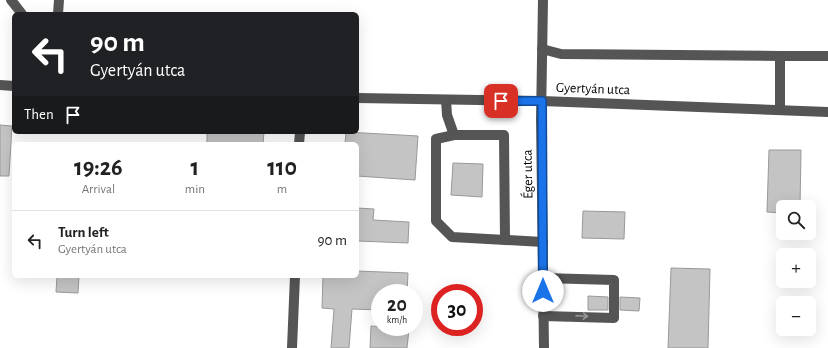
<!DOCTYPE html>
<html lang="en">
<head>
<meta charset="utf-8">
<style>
	:root { --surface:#fff; --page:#f6f6f6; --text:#222; --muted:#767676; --line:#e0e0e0 }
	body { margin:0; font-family:"Alegreya Sans",sans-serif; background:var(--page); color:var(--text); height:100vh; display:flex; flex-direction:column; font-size:15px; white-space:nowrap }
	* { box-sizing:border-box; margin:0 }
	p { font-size:13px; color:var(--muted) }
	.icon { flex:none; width:22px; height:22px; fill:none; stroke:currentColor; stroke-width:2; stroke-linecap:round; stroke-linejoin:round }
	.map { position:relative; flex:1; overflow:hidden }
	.panel { position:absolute; left:12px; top:142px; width:347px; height:136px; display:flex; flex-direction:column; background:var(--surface); border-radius:6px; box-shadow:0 4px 16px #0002 }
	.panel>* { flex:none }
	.banner { position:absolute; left:12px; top:12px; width:347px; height:122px; border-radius:6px; box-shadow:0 4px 16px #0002; background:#202124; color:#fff; overflow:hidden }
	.controls { position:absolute; left:776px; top:200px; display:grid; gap:8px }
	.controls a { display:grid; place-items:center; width:40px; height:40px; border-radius:6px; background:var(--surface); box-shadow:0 4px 16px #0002; font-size:20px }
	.speed { position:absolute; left:371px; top:284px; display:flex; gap:8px; font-size:20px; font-weight:700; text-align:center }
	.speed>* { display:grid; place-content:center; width:52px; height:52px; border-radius:50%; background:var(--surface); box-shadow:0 4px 16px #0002; line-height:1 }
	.speed small { font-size:10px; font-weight:400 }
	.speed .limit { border:6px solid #d22; background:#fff; color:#111 }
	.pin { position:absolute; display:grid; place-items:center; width:34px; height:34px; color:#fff; margin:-17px; border-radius:8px; box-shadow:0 2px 6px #0006 }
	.me { position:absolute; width:44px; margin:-22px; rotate:0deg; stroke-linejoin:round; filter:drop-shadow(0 0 3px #0008) }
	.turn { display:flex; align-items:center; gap:14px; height:84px; padding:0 12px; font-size:18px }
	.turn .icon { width:52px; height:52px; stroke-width:2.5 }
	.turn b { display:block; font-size:28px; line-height:34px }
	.then { display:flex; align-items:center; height:38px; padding:0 12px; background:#0003; gap:8px; font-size:15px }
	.eta { display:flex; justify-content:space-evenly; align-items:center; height:68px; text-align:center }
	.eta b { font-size:24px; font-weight:700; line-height:28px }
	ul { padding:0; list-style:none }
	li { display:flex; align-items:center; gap:12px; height:60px; padding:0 12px; border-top:1px solid var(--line) }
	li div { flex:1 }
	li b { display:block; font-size:15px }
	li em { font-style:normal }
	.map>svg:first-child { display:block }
</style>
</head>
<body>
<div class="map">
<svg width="828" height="348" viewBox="0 0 828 348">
	<rect width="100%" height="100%" fill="#fff"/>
	<g fill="#c4c4c4" stroke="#999">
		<polygon points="0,125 12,126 9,176 0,176"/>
		<polygon points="207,132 264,132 263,144 207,144"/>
		<polygon points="346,132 418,136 415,180 357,176 357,144 345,144"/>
		<polygon points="769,150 801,150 800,207 783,207 783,213 767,212"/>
		<polygon points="453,163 483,164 482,197 451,195"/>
		<polygon points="357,208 374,209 373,220 409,222 408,243 357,241"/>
		<polygon points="583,211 625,212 624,239 582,238"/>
		<polygon points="671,268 710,269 708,348 668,348"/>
		<polygon points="357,271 408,273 407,293 380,293 380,310 352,309 349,348 331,348 334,309 322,308 323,276 357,276"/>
		<polygon points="57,276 79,276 78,293 56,292"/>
		<polygon points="588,296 608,297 608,310 588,310"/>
		<polygon points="620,297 640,298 639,311 620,310"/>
		<polygon points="371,326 409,329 407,348 370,348"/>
	</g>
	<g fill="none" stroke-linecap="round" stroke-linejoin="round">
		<g stroke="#555" stroke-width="10">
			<polyline points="11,0 22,14"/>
			<polyline points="543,0 541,119 544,348"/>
			<polyline points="58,14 59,0"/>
			<polyline points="542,49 561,54 780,56 780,109"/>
			<polyline points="780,56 828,56"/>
			<polyline points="0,85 14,86"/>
			<polyline points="357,98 542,101 828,112"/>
			<polyline points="446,100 447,115 454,135 436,139 436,221 452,237 543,242"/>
			<polyline points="454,135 504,135 505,240"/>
			<polyline points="299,144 300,132"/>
			<polyline points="543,278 614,280 614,318 543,316"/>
			<polyline points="292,348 295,276"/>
		</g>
	</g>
	<defs><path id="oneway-shaft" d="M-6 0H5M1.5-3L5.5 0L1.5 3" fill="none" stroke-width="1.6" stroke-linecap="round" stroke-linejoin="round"/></defs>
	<use stroke="#999" href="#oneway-shaft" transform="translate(582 316) rotate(3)"/>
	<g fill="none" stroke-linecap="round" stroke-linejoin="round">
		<defs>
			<polyline id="route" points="501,101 542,101 543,291"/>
		</defs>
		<use href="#route" stroke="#114b97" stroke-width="10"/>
		<use href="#route" stroke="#1a73e8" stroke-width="7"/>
	</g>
	<g text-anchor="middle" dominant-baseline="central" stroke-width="3.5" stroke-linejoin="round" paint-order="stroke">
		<g font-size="14" fill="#000" stroke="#fff">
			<text transform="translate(593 89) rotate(2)">Gyertyán utca</text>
			<text transform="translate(528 174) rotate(-91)">Éger utca</text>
		</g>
	</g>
</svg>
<div class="controls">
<a><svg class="icon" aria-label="search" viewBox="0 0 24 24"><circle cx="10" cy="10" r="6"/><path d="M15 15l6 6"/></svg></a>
<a>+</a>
<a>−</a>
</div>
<div class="speed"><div>20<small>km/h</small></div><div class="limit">30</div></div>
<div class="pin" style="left:501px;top:101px;background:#d93025"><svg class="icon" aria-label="arrive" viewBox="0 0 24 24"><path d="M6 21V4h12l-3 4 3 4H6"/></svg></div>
<svg class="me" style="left:543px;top:291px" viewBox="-20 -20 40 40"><circle r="19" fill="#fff"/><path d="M0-13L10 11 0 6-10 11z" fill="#1a73e8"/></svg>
<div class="banner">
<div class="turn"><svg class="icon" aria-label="left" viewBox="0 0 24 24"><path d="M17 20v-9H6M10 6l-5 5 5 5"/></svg><div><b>90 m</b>Gyertyán utca</div></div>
<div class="then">Then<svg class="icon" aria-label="arrive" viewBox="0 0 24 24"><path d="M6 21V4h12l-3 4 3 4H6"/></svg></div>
</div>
<section class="panel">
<div class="eta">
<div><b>19:26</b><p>Arrival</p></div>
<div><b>1</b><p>min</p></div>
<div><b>110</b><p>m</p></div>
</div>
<ul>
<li><svg class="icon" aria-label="left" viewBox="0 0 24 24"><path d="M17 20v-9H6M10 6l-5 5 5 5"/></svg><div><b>Turn left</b><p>Gyertyán utca</p></div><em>90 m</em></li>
</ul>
</section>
</div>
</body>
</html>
